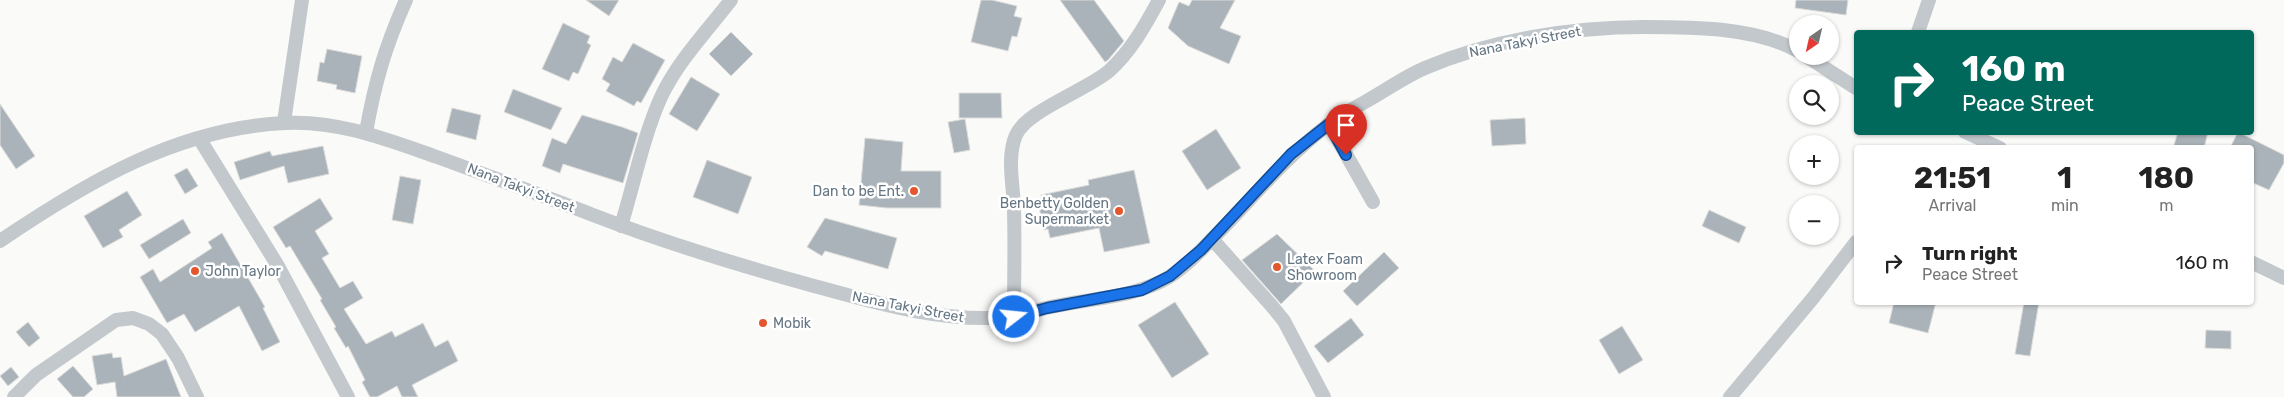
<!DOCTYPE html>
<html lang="en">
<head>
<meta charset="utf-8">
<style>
	:root { --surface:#fff; --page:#f2f2f2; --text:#222; --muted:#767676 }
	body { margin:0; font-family:Rubik,sans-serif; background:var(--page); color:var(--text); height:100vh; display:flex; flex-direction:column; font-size:19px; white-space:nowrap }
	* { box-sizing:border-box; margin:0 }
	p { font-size:16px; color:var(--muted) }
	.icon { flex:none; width:28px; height:28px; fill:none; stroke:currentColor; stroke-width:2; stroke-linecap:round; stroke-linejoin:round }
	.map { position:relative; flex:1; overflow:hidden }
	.sheet { position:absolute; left:1854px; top:145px; width:400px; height:160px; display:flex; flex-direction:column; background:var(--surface); border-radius:5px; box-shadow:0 1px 4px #0004 }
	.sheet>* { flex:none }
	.banner { position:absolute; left:1854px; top:30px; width:400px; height:105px; border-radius:5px; box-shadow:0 1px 4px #0004; background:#00695c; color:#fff; overflow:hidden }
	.needle { width:32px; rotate:214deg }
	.tools { position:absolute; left:1789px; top:15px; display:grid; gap:10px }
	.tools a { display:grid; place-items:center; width:50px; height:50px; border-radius:50%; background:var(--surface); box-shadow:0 1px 4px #0004; font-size:25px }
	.pin { position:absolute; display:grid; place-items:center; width:42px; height:42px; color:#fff; margin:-51px -21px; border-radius:50% 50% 50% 0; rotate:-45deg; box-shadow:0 0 5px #0007 }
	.pin .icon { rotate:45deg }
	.me { position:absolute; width:55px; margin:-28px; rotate:74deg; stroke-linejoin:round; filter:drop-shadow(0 0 4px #0008) }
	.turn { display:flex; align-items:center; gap:18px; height:105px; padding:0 25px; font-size:22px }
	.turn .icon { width:65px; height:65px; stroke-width:2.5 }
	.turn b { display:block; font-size:35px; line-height:42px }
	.eta { display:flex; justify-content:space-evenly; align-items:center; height:85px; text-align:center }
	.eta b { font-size:30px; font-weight:700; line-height:35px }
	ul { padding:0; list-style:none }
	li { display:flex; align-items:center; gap:15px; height:65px; padding:0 25px }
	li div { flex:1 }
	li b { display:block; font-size:19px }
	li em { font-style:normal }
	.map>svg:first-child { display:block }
</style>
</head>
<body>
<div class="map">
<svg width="2284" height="397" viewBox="0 0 2284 397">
	<rect width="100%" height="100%" fill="#fafaf8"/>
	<g fill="#aab3b9" stroke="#dcdcda">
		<polygon points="586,0 619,0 609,16"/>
		<polygon points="981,0 992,0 1017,6 1014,16 1022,18 1017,37 1012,36 1008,51 971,42"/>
		<polygon points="1060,0 1094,0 1124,41 1108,60 1105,62"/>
		<polygon points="1192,0 1235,0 1220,28 1241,36 1229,64 1188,46 1168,28 1179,2 1189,6"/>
		<polygon points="1796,0 1848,0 1846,15 1795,8"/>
		<polygon points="563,23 590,36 587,43 591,45 578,74 573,72 569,81 542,69"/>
		<polygon points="731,32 753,54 731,76 709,54"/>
		<polygon points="633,43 665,60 641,103 637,101 634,106 606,91 610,84 602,79 613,57 622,62"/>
		<polygon points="327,49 362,56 355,93 336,89 337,85 317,81 320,62 324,63"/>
		<polygon points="691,77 720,94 697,131 669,114"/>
		<polygon points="513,89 562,108 551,130 504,112"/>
		<polygon points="959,93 1001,93 1002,118 959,118"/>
		<polygon points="0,104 35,156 16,169 0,145"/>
		<polygon points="452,108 481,115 476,140 446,132"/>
		<polygon points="582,115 622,127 638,133 623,183 563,164 560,173 542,166 552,138 566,144"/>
		<polygon points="1525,118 1526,144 1492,146 1490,120"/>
		<polygon points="965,119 970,150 954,153 948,122"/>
		<polygon points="1216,129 1241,168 1207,190 1182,151"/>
		<polygon points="2178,132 2208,132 2204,148 2173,148"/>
		<polygon points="2238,132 2284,155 2284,163 2269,190 2251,182 2251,148 2230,148"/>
		<polygon points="865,138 903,142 901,171 941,171 941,208 887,208 859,205"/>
		<polygon points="323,146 329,174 288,183 284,166 240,180 234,162 270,151 272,156"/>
		<polygon points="707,160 752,177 738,214 693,197"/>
		<polygon points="187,168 198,186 185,194 174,175"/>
		<polygon points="1134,170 1150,243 1104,252 1099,228 1050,238 1048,229 1044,230 1038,202 1042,201 1041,195 1089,185 1088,180"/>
		<polygon points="400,176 421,180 413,224 392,220"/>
		<polygon points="127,191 142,215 119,230 123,237 103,248 84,216"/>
		<polygon points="320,198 333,219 315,231 329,254 322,258 340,288 353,281 363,298 344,309 366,344 392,331 395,337 423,323 435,347 448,340 458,361 412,385 418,397 402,397 397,386 377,397 370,397 362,382 365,380 348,346 346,348 334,328 336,327 320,300 322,299 290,246 286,248 273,227"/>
		<polygon points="1709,210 1746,227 1739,243 1702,226"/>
		<polygon points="825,218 897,238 888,269 825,251 822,256 807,247"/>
		<polygon points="183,219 191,233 149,259 140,245"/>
		<polygon points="222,233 265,307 263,308 280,342 262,351 239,306 195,332 184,314 167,323 140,277 153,269 160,282 212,248 208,242"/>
		<polygon points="1277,234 1315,271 1281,304 1242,260"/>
		<polygon points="1384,252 1399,268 1357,306 1343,291"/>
		<polygon points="1175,302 1209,354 1172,378 1138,325"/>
		<polygon points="1894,302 1936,302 1928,333 1889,323"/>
		<polygon points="2024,302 2039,302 2030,356 2015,354"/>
		<polygon points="1351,318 1364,335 1328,363 1314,346"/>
		<polygon points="28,322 40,338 29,347 16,332"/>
		<polygon points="1622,326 1643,360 1619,374 1599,340"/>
		<polygon points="2206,330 2231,331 2231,349 2205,348"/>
		<polygon points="112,353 113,358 121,357 124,376 166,359 181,397 117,397 115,382 97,385 92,356"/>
		<polygon points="73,366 93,389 84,397 73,397 57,379"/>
		<polygon points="11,367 19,377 8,386 0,376"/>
	</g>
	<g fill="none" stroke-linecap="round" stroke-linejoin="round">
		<g stroke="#c3c8cc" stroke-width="14">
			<polyline points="1918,32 1929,0"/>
			<polyline points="1806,56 1856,88"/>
			<polyline points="284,122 302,0"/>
			<polyline points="1329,124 1373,202"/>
			<path d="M366,132C375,82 385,47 406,0"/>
			<polyline points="1965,132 2000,148"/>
			<polyline points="199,138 278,266 348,397"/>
			<path d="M621,226C634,184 643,137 661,97C678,61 707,31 731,0"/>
			<polyline points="1212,239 1271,305 1284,321 1324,397"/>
			<path d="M0,241C87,182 178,128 285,123C338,120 388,140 437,157C489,176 541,195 593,215C663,242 735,264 807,284C872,302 941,323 1009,317C1022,316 1034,311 1046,308C1087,298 1133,299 1169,277C1188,265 1204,247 1220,231C1254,196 1285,158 1324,128C1336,118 1351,110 1365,102C1385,91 1404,77 1425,68C1491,40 1573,27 1644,27C1693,27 1755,27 1798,51"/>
			<polyline points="2251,262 2284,278"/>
			<path d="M1014,317C1014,282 1015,246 1014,211C1014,187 1006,158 1016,135C1026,111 1087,90 1109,71C1131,51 1145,26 1159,0"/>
			<polyline points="14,397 36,375 116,320 133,318 149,324 162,334 178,358 197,397"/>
			<polyline points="1730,397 1813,298 1856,242"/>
		</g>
	</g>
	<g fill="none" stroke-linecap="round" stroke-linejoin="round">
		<defs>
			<polyline id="route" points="1014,317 1047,308 1142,290 1170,276 1201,250 1291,154 1329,124 1346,155"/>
		</defs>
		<use href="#route" stroke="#114b97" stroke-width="12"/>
		<use href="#route" stroke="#1a73e8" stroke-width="9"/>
	</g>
	<g fill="#e4572e" stroke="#fff" stroke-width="2">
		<circle cx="914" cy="191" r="5"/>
		<circle cx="1119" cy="211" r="5"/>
		<circle cx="1277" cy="267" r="5"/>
		<circle cx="195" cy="271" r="5"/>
		<circle cx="763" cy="323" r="5"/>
	</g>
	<g text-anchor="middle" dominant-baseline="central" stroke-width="5" stroke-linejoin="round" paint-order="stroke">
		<g font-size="14" fill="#657683" stroke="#fff">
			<text transform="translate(1525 42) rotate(-11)">Nana Takyi Street</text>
			<text transform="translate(521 188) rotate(21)">Nana Takyi Street</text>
			<text transform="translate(908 307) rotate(11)">Nana Takyi Street</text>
		</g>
		<g font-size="14" fill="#657683" stroke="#fff" text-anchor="start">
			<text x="904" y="191" text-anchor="end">Dan to be Ent.</text>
			<text x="1109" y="203" text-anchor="end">Benbetty Golden<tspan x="1109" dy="16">Supermarket</tspan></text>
			<text x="1287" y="259">Latex Foam<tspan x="1287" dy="16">Showroom</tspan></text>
			<text x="205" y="271">John Taylor</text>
			<text x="773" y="323">Mobik</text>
		</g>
	</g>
</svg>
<div class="tools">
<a><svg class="needle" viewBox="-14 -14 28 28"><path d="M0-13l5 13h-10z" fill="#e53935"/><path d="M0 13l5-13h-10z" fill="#767676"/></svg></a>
<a><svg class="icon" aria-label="search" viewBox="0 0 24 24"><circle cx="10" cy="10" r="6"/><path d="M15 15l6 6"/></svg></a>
<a>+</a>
<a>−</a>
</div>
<div class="pin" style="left:1346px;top:155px;background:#d93025"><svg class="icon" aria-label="arrive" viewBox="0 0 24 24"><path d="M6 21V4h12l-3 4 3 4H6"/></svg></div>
<svg class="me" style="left:1014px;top:317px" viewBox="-20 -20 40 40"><circle r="17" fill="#1a73e8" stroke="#fff" stroke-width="3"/><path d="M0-11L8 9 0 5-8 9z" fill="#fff"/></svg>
<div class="banner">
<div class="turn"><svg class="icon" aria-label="right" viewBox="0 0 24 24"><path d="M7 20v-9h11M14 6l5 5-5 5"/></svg><div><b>160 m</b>Peace Street</div></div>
</div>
<section class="sheet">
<div class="eta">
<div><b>21:51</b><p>Arrival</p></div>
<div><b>1</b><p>min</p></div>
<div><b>180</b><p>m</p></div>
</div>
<ul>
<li><svg class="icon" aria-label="right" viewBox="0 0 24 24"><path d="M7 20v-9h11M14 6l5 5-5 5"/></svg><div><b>Turn right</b><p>Peace Street</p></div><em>160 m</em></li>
</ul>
</section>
</div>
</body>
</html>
